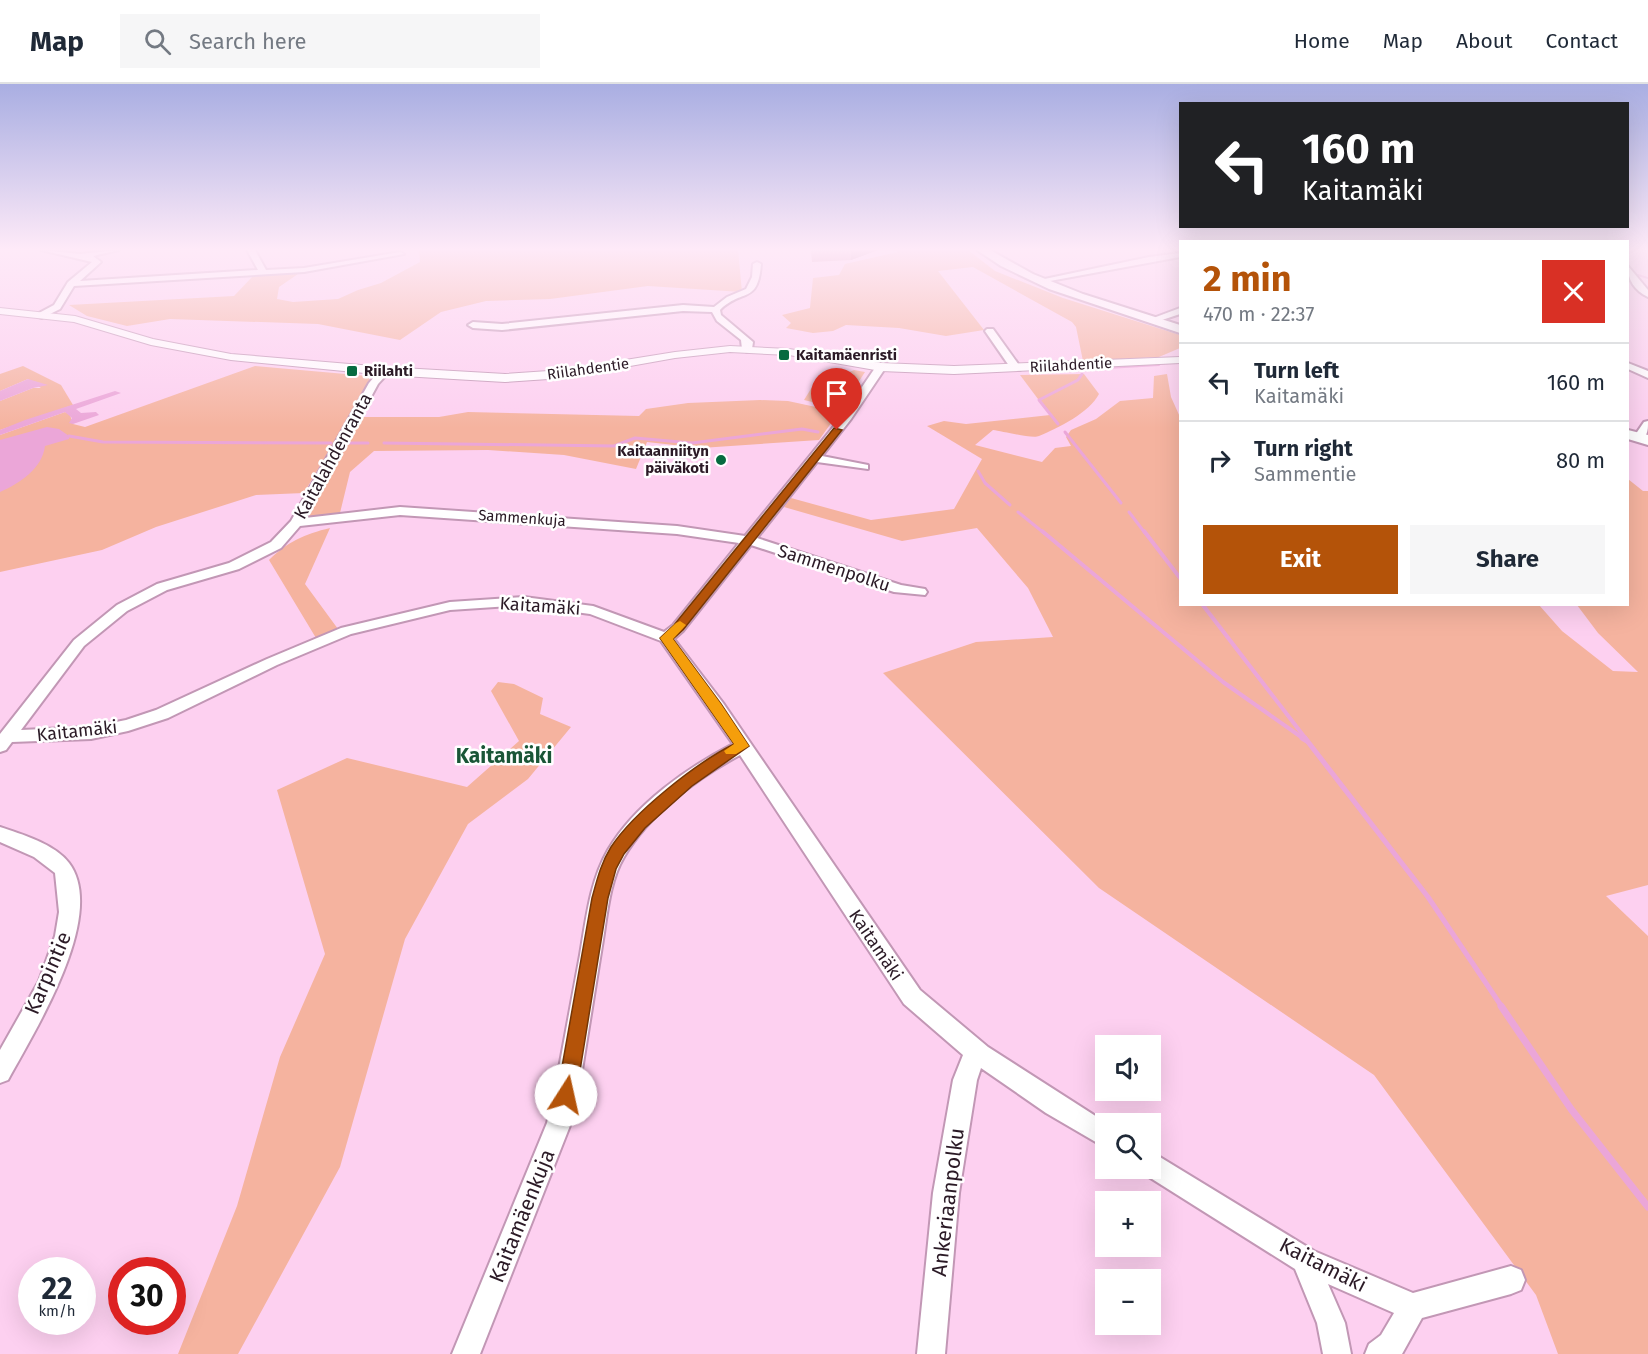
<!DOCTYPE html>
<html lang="en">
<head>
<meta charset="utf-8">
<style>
	:root { --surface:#fff; --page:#f6f6f7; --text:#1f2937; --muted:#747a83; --line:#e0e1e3; --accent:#b45309 }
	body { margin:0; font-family:"Fira Sans",sans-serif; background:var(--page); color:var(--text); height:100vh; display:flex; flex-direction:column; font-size:22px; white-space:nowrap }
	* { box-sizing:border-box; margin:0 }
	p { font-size:20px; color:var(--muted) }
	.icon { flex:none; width:33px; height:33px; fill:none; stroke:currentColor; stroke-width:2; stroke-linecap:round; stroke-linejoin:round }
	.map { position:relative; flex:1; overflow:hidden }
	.drawer { position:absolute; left:1179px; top:156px; width:450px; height:366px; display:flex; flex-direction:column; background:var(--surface); border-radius:0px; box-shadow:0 6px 24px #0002 }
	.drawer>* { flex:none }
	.banner { position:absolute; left:1179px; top:18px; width:450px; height:126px; border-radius:0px; box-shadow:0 6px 24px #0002; background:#202124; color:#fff; overflow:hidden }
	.controls { position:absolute; left:1095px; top:951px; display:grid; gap:12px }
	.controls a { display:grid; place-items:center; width:66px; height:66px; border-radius:0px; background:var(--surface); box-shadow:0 6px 24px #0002; font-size:30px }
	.speed { position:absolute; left:18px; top:1173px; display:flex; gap:12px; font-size:30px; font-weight:700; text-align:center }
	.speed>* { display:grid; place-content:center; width:78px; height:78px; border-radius:50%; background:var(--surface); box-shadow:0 6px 24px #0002; line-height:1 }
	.speed small { font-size:15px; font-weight:400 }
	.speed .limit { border:9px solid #d22; background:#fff; color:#111 }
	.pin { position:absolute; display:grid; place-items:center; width:51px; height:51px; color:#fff; margin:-62px -26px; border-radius:50% 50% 50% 0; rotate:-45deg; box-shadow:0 0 6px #0007 }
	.pin .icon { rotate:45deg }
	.me { position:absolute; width:66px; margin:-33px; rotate:10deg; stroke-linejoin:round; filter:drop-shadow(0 0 4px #0008) }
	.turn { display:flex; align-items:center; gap:21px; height:126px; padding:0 24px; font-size:27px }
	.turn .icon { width:78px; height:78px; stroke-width:2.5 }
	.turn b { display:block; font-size:42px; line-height:51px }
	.round { display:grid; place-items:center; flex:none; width:63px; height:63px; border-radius:0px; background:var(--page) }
	.summary { display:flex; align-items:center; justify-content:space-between; height:102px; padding:0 24px }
	h1 { font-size:36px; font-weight:700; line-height:45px; color:var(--accent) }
	.button { display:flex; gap:12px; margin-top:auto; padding:12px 24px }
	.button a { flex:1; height:69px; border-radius:0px; background:var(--accent); color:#fff; font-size:24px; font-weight:700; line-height:69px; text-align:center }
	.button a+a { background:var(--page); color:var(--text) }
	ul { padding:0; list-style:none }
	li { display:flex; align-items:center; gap:18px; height:78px; padding:0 24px; border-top:2px solid var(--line) }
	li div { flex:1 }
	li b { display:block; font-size:22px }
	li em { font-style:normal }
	header { display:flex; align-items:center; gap:36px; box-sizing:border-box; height:84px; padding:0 30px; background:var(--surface); border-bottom:2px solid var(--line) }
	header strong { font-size:28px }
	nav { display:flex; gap:33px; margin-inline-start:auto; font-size:21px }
	.search { width:420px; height:54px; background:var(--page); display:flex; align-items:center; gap:15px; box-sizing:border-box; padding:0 21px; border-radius:0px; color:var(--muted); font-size:22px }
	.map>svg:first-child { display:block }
</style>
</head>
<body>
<header>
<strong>Map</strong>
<div class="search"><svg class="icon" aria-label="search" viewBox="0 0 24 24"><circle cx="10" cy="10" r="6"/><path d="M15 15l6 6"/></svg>Search here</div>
<nav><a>Home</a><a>Map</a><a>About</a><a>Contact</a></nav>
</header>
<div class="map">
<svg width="1648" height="1270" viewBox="0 0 1648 1270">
	<rect width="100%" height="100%" fill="#fdd0f0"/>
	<g fill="#f5b39f">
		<polygon points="419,166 738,166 742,208 648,202 550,215 486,217 441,228 400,256 318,240 170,235 127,242 87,232 69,221 234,212 253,192 298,190 279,203 277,215 293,218 338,215 358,206 381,199 420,178"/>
		<polygon points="894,166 968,166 995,187 1063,214 1180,251 1180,264 1159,273 1083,277 1076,243 1072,238 973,183 938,187 984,246 946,252 899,244 846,241 833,247 813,249 786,244 791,239 782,231 810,224 813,194 839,191 845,180 898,168"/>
		<polygon points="23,282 61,301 73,321 0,346 0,317 33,304 41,304 28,295 0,307 0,290"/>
		<polygon points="255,282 368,292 370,297 304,409 256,411 156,443 102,466 0,488 0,351 65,328 70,331 73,340 85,343"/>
		<polygon points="854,286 865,288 841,325 804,316 814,300 835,300 837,298 835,294"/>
		<path d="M1084,290L1099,310C1089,329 1058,344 1039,352C1032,355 1002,347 993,346L975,361L1042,378L1055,364L1071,362L1066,353L1071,346L1096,335L1120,317L1153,314L1154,292L1167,290L1171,313L1180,333V520L1539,521L1562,547L1613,587L1638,588L1598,549L1577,521L1628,520V395L1643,407H1648V801L1606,812L1648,852V1270H1558L1536,1211L1374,991L1099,804L883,589L976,558L1053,553L1028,504L977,444L902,457L784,423L791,414L871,436L954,425L982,375L927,342L944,337L966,340L1050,331L1020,291Z"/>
		<polygon points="760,316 788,317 839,328 819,356 701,364 647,358 636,385 564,371 488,366 374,367 350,388 340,429 304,436 360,333 439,333 468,328 639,332 646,325 688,319"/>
		<path d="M330,444L305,500L338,545L316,554L269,476C287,458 305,450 330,444Z"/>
		<polygon points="498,598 514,600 543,614 540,630 571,643 528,695 468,740 405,855 340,1083 238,1270 178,1270 237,1122 280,973 325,870 277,706 347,674 467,703 519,657 491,607"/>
	</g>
	<g fill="#eba6d8">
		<polygon points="28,295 48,301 33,304 0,317 0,307"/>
		<polygon points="115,307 121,309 76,325 81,329 96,328 99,331 73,340 69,339 72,334 65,328 0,351 0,346 25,336"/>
		<path d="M47,343L59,345L69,352V355L45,362C42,385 20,399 0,408V356Z"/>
	</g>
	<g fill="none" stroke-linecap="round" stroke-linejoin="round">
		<g stroke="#eba6d8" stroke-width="2">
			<polyline points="1638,191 1648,194"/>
			<polyline points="1107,284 1159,281"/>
		</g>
		<g stroke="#eba6d8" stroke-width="3">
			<polyline points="1058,340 1039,316 1078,296 1082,290"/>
			<polyline points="1065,348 1121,419"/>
			<polyline points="69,352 103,358 331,359"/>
			<polyline points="348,359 368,359"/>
			<polyline points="384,359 614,362 635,354 692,359 802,345 818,348"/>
			<polyline points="978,387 985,399 1010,421"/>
			<polyline points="1018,428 1044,449"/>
			<polyline points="1129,428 1145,449"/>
		</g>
		<g stroke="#eba6d8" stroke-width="4">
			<polyline points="1042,447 1223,598 1304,655"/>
			<polyline points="1144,447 1180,494"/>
			<polyline points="1202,520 1306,655"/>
		</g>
		<g stroke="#eba6d8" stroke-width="5">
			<polyline points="1302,654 1307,657"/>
			<polyline points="1305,654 1428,813 1502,923"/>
		</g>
		<polyline stroke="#eba6d8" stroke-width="7" points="1501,922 1571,1025 1648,1123"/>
		<defs>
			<g id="minor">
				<polygon points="41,166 80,170 119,166 93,172 101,178 80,197 258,186 247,166 255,166 266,186 304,184 400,168 404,170 304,188 74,202 60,225 42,234 39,233 39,229 54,221 68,198 92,178"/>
				<polygon points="1180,169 1180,173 1039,199 1035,197 1149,173"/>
				<path d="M757,178L761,180C758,221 742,204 720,226L721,231L753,258L752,265L747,268L742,265L741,256L717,237L712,228L683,227L502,246L473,244L468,241L473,238L502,240L683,221L714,223L727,213L746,205L752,193L753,180Z"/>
				<path d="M1628,182L1648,206V213C1635,207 1627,195 1628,182Z"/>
				<polygon points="1180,224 1180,230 1153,239 1148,236"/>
				<polygon points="987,245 993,245 1021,284 1020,286 1012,286 985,247"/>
				<polygon points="1628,279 1648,287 1648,294 1628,285"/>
				<path d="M877,281L886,283L851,335L822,372L868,381V385L817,378L757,454L901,501L925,505L927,508L925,511L894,508L751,461L683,547L674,555L723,619L920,906L988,963L1108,1040H1106V1064L1046,1029L981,984L977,996L959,1109L945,1270H917L933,1109L953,996L963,971L904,920L740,671C697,694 649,730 624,773C609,798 607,833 602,862C594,911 586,961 578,1011L571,1039L480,1270H452L547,1039L554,1011C563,964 571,918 580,871C586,836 590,797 608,766C635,720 687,684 733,660L661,557L590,530L524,521L450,526L351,550L277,581L168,634L128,647L91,655L12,658L6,666L0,668V650L74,556L117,521L157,500L229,479L271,458L291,437L369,299L381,285L390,287L378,300L305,434L400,423L677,442L745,452L843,331ZM400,431L677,450L739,459L673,541L664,548L593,522L524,513L450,518L341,544L267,575L156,626L126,636L91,643L21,646L84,562L127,527L167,506L239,485L281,464L300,442Z"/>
				<path d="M1648,337C1648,345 1648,349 1643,356H1635L1633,354L1644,338Z"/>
				<path d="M0,743C21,750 55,760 69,779C108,831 34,948 8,996L0,999V966L39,897L55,852L59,828L55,789L34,773L0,758Z"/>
				<polygon points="1150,1067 1314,1167 1413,1209 1511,1182 1521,1186 1525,1196 1521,1206 1511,1210 1422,1234 1402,1270 1365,1270 1369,1260 1381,1251 1394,1229 1328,1200 1345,1239 1351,1270 1323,1270 1317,1239 1295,1185 1141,1088 1140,1084 1150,1084"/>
			</g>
			<polygon id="tertiary" points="0,224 75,232 153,255 231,270 385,283 505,290 563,286 675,268 730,262 789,265 881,279 954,282 1180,273 1180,279 954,290 881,287 789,271 730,268 675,274 563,294 505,298 385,291 231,276 151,261 74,238 0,230"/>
			<g id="secondary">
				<polygon points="977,166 990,166 1033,190 1083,210 1180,241 1180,249 1049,205 1001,182"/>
				<polygon points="1628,346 1648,351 1648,361 1628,355"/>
			</g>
		</defs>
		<use href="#minor" stroke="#c297b5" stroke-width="4"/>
		<use href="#tertiary" stroke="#c297b5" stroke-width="2"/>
		<use href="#secondary" stroke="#c297b5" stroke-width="4"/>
		<use href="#minor" fill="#fff" fill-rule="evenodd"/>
		<use href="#tertiary" fill="#fff" fill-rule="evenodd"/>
		<use href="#secondary" fill="#fff" fill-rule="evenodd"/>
	</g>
	<polygon fill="#ce88a0" points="811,166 878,166 851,176 812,178"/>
	<polygon fill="#a76f82" points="851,166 878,166 851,176"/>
	<linearGradient id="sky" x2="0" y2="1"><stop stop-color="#a9aee2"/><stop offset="0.48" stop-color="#feeaf8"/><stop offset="1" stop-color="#feeaf8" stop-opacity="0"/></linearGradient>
	<rect width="1648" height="344" fill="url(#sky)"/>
	<path fill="#b45309" stroke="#753606" stroke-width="1.5" d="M834,344L842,346L683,546L673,555L721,620L749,662L692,702L645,744L624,770L616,785L608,814L576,1011L573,1017L566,1020L560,1017L557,1011L592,814C597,796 601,779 611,763C634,728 696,679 734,660L660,554L674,541Z"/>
	<polygon fill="#f59e0b" points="680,537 686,541 673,555 721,620 749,662 736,670 726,670 724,667 734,660 660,554 676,539"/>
	<g fill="#066b40" stroke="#fff" stroke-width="2">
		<rect x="778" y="265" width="12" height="12" rx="3"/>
		<rect x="346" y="281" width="12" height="12" rx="3"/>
		<circle cx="721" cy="376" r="6"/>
	</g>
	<g text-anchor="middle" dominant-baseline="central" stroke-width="5" stroke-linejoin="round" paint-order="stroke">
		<g font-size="15" font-weight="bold" fill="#2b1a26" stroke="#fff" text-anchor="start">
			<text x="796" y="271">Kaitamäenristi</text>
			<text x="364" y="287">Riilahti</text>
			<text x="709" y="367" text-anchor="end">Kaitaanniityn<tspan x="709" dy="17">päiväkoti</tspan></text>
		</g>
		<g font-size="15" fill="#2b1a26" stroke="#fff">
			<text transform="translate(1071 281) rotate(-3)">Riilahdentie</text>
			<text transform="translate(588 285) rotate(-8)">Riilahdentie</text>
			<text transform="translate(522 434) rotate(4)">Sammenkuja</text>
		</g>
		<g font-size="18" fill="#2b1a26" stroke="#fff">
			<text transform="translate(333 372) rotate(-61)">Kaitalahdenranta</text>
			<text transform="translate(834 484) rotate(18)">Sammenpolku</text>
			<text transform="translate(540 522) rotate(4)">Kaitamäki</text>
			<text transform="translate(77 647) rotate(-6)">Kaitamäki</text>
			<text transform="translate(876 861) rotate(56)">Kaitamäki</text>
		</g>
		<g font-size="21" font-weight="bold" fill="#1a5637" stroke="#fff">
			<text x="504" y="672">Kaitamäki</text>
		</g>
		<g font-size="21" fill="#2b1a26" stroke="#fff">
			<text transform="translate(48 889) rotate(-67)">Karpintie</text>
			<text transform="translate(948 1118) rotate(-83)">Ankeriaanpolku</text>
			<text transform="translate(522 1132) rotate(-68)">Kaitamäenkuja</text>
			<text transform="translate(1323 1181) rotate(27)">Kaitamäki</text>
		</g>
	</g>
</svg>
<div class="controls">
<a><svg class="icon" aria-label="sound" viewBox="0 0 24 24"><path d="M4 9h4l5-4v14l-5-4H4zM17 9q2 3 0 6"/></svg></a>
<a><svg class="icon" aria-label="search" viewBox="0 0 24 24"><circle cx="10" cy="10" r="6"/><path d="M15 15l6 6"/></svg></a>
<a>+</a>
<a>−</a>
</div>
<div class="speed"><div>22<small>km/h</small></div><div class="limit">30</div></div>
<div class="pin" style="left:837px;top:346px;background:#d93025"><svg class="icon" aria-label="arrive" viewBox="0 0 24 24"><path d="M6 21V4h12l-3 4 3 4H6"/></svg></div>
<svg class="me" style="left:566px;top:1011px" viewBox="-20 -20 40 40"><circle r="19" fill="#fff"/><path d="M0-13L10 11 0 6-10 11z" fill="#b45309"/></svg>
<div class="banner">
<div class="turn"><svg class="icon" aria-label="left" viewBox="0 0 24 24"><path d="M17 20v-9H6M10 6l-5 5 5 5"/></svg><div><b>160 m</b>Kaitamäki</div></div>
</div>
<section class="drawer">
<div class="summary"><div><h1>2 min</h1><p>470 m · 22:37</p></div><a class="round" style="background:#d93025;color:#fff"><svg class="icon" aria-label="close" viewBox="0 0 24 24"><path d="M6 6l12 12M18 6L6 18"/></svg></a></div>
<ul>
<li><svg class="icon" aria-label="left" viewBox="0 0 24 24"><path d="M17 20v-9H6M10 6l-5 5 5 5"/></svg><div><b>Turn left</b><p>Kaitamäki</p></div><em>160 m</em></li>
<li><svg class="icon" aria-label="right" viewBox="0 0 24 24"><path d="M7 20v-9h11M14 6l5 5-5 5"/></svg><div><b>Turn right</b><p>Sammentie</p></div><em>80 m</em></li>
</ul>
<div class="button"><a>Exit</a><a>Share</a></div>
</section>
</div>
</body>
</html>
